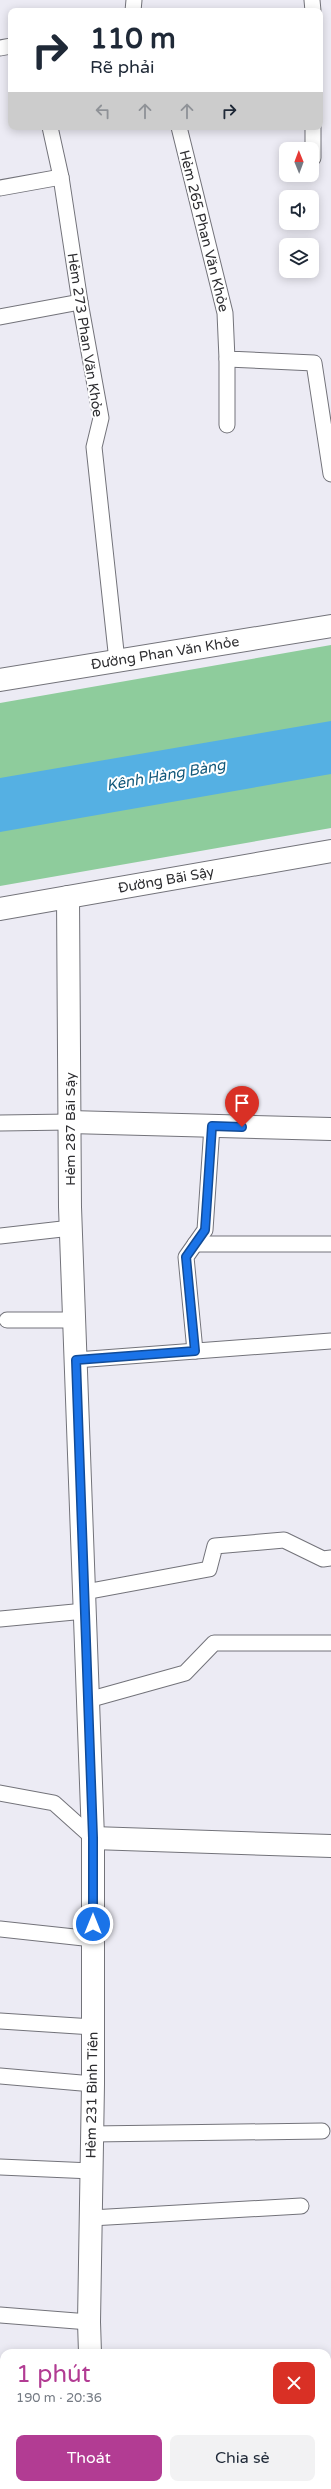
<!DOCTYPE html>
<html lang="vi">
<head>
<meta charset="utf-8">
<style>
	:root { --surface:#fff; --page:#f2f2f3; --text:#1f2937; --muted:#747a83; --accent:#b23c93 }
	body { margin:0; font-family:"Varela Round",sans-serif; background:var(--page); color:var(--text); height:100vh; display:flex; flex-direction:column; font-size:15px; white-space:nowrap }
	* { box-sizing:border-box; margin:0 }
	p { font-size:13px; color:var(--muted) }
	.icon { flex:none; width:22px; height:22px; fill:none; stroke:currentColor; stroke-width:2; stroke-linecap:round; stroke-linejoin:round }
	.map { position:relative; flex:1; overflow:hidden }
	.drawer { position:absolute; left:0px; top:2349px; width:331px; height:140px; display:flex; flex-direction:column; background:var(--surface); border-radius:12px 12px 0 0; box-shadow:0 2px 10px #0003 }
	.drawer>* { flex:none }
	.guide { position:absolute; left:8px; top:8px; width:315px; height:122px; border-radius:8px; box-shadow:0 2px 10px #0003; background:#fff; color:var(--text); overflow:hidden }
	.needle { width:26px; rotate:359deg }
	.controls { position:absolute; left:279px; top:142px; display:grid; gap:8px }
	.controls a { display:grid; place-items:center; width:40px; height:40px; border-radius:8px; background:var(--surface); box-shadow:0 2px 10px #0003; font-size:20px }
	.pin { position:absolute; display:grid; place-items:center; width:34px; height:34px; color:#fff; margin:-41px -17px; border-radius:50% 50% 50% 0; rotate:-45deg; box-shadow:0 0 4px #0007 }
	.pin .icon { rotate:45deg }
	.me { position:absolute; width:44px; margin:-22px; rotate:0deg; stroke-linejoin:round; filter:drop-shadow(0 0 3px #0008) }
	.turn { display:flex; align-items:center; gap:14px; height:84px; padding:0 16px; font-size:18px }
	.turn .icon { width:52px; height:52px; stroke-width:2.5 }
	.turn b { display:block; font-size:28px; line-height:34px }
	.lanes { display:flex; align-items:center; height:38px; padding:0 16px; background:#0003; justify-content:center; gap:20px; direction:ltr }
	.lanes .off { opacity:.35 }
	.round { display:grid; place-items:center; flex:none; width:42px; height:42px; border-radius:8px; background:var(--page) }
	.head { display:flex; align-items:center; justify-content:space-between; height:68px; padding:0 16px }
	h1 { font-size:24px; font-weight:600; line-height:30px; color:var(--accent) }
	.button { display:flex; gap:8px; margin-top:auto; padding:8px 16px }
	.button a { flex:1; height:46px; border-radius:8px; background:var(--accent); color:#fff; font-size:16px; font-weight:600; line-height:46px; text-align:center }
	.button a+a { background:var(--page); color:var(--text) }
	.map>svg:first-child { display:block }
</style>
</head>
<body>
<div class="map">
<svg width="331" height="2489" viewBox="0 0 331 2489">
	<rect width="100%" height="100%" fill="#ecebf4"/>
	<polygon fill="#8ecc9c" points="331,645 331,828 0,886 0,703"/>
	<polygon fill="#55b0e3" points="331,721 331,774 0,832 0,778"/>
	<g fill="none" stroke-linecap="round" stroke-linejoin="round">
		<defs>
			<g id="service">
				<polyline points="312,0 313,11"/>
				<polyline points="133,11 134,0"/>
				<polyline points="0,48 11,46"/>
				<polyline points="50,127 61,177 80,302 101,418 94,447 117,661"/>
				<polyline points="179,127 225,313 227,359 314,363 331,474"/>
				<polyline points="313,158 313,127"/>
				<polyline points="0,188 61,177"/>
				<polyline points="0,317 80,302"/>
				<polyline points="227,425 227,359"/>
				<polyline points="0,1123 70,1122"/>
				<polyline points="0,1236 71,1228"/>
				<polyline points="195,1244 331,1244"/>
				<polyline points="7,1320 74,1320"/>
				<polyline points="195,1351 186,1257 205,1230 212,1126"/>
				<polyline points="76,1360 331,1341"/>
				<polyline points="85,1592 209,1569 215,1546 284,1540 323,1559 331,1558"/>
				<polyline points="0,1619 85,1611"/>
				<polyline points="88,1700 185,1673 214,1643 331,1643"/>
				<polyline points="0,1793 54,1803 93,1838"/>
				<polyline points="0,1929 93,1939"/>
				<polyline points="0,2021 93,2027"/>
				<polyline points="0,2076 93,2084"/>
				<polyline points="92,2134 322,2131"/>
				<polyline points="0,2167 92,2171"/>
				<polyline points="91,2218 301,2206"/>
				<polyline points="0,2315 89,2322"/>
			</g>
			<g id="minor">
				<polyline points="68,897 70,1207 93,1838 93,2084 89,2322 90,2353"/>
				<polyline points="70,1122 331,1129"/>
				<polyline points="93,1838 331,1846"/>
				<polyline points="98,2485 99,2489"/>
			</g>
			<g id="tertiary">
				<polyline points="0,680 331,626"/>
				<polyline points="0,909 331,851"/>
			</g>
		</defs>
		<use href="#service" stroke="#73737a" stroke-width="17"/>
		<use href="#minor" stroke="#73737a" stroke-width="24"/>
		<use href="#tertiary" stroke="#73737a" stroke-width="24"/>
		<use href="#service" stroke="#fff" stroke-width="15"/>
		<use href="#minor" stroke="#fff" stroke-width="22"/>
		<use href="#tertiary" stroke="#fff" stroke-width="22"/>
	</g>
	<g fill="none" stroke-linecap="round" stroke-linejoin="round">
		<defs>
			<polyline id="route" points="93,1924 93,1838 76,1360 195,1351 186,1257 205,1230 212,1126 242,1127"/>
		</defs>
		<use href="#route" stroke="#114b97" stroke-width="10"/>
		<use href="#route" stroke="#1a73e8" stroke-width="7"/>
	</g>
	<g text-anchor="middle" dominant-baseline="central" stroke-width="4" stroke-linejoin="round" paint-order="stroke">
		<g font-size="14" fill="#2d2d30" stroke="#fff">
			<text transform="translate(204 231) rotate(76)">Hẻm 265 Phan Văn Khỏe</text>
			<text transform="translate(85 335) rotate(81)">Hẻm 273 Phan Văn Khỏe</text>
			<text transform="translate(165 653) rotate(-9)">Đường Phan Văn Khỏe</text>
			<text transform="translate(166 880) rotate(-10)">Đường Bãi Sậy</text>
			<text transform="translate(70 1129) rotate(-90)">Hẻm 287 Bãi Sậy</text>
			<text transform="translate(92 2095) rotate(-89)">Hẻm 231 Bình Tiên</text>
		</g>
		<g font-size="15" font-style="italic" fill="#11587a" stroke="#fff">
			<text transform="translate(166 775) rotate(-10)">Kênh Hàng Bàng</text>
		</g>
	</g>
</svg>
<div class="controls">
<a><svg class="needle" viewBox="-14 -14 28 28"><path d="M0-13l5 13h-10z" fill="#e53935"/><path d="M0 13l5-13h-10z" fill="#747a83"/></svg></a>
<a><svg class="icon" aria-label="sound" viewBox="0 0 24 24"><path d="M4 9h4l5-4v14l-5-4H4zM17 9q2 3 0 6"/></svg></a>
<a><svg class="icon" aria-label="layers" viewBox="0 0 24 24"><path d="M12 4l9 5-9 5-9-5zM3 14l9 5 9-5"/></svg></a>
</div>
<div class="pin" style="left:242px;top:1127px;background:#d93025"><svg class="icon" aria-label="arrive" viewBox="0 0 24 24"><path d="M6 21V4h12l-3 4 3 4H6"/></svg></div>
<svg class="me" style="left:93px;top:1924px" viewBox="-20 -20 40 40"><circle r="17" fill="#1a73e8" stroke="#fff" stroke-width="3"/><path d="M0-11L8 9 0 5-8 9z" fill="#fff"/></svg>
<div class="guide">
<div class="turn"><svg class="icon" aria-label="right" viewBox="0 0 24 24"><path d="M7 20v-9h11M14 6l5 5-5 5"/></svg><div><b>110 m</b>Rẽ phải</div></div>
<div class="lanes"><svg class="icon off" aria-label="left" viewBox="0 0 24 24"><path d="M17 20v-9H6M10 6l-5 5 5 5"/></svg><svg class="icon off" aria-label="ahead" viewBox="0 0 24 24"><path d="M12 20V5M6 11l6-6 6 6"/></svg><svg class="icon off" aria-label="ahead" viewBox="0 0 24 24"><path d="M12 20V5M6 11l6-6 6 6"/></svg><svg class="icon" aria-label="right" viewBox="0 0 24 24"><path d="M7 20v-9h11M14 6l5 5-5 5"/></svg></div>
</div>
<section class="drawer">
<div class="head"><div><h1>1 phút</h1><p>190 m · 20:36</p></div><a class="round" style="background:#d93025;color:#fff"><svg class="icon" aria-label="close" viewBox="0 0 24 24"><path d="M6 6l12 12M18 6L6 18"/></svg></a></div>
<div class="button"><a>Thoát</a><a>Chia sẻ</a></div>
</section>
</div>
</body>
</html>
